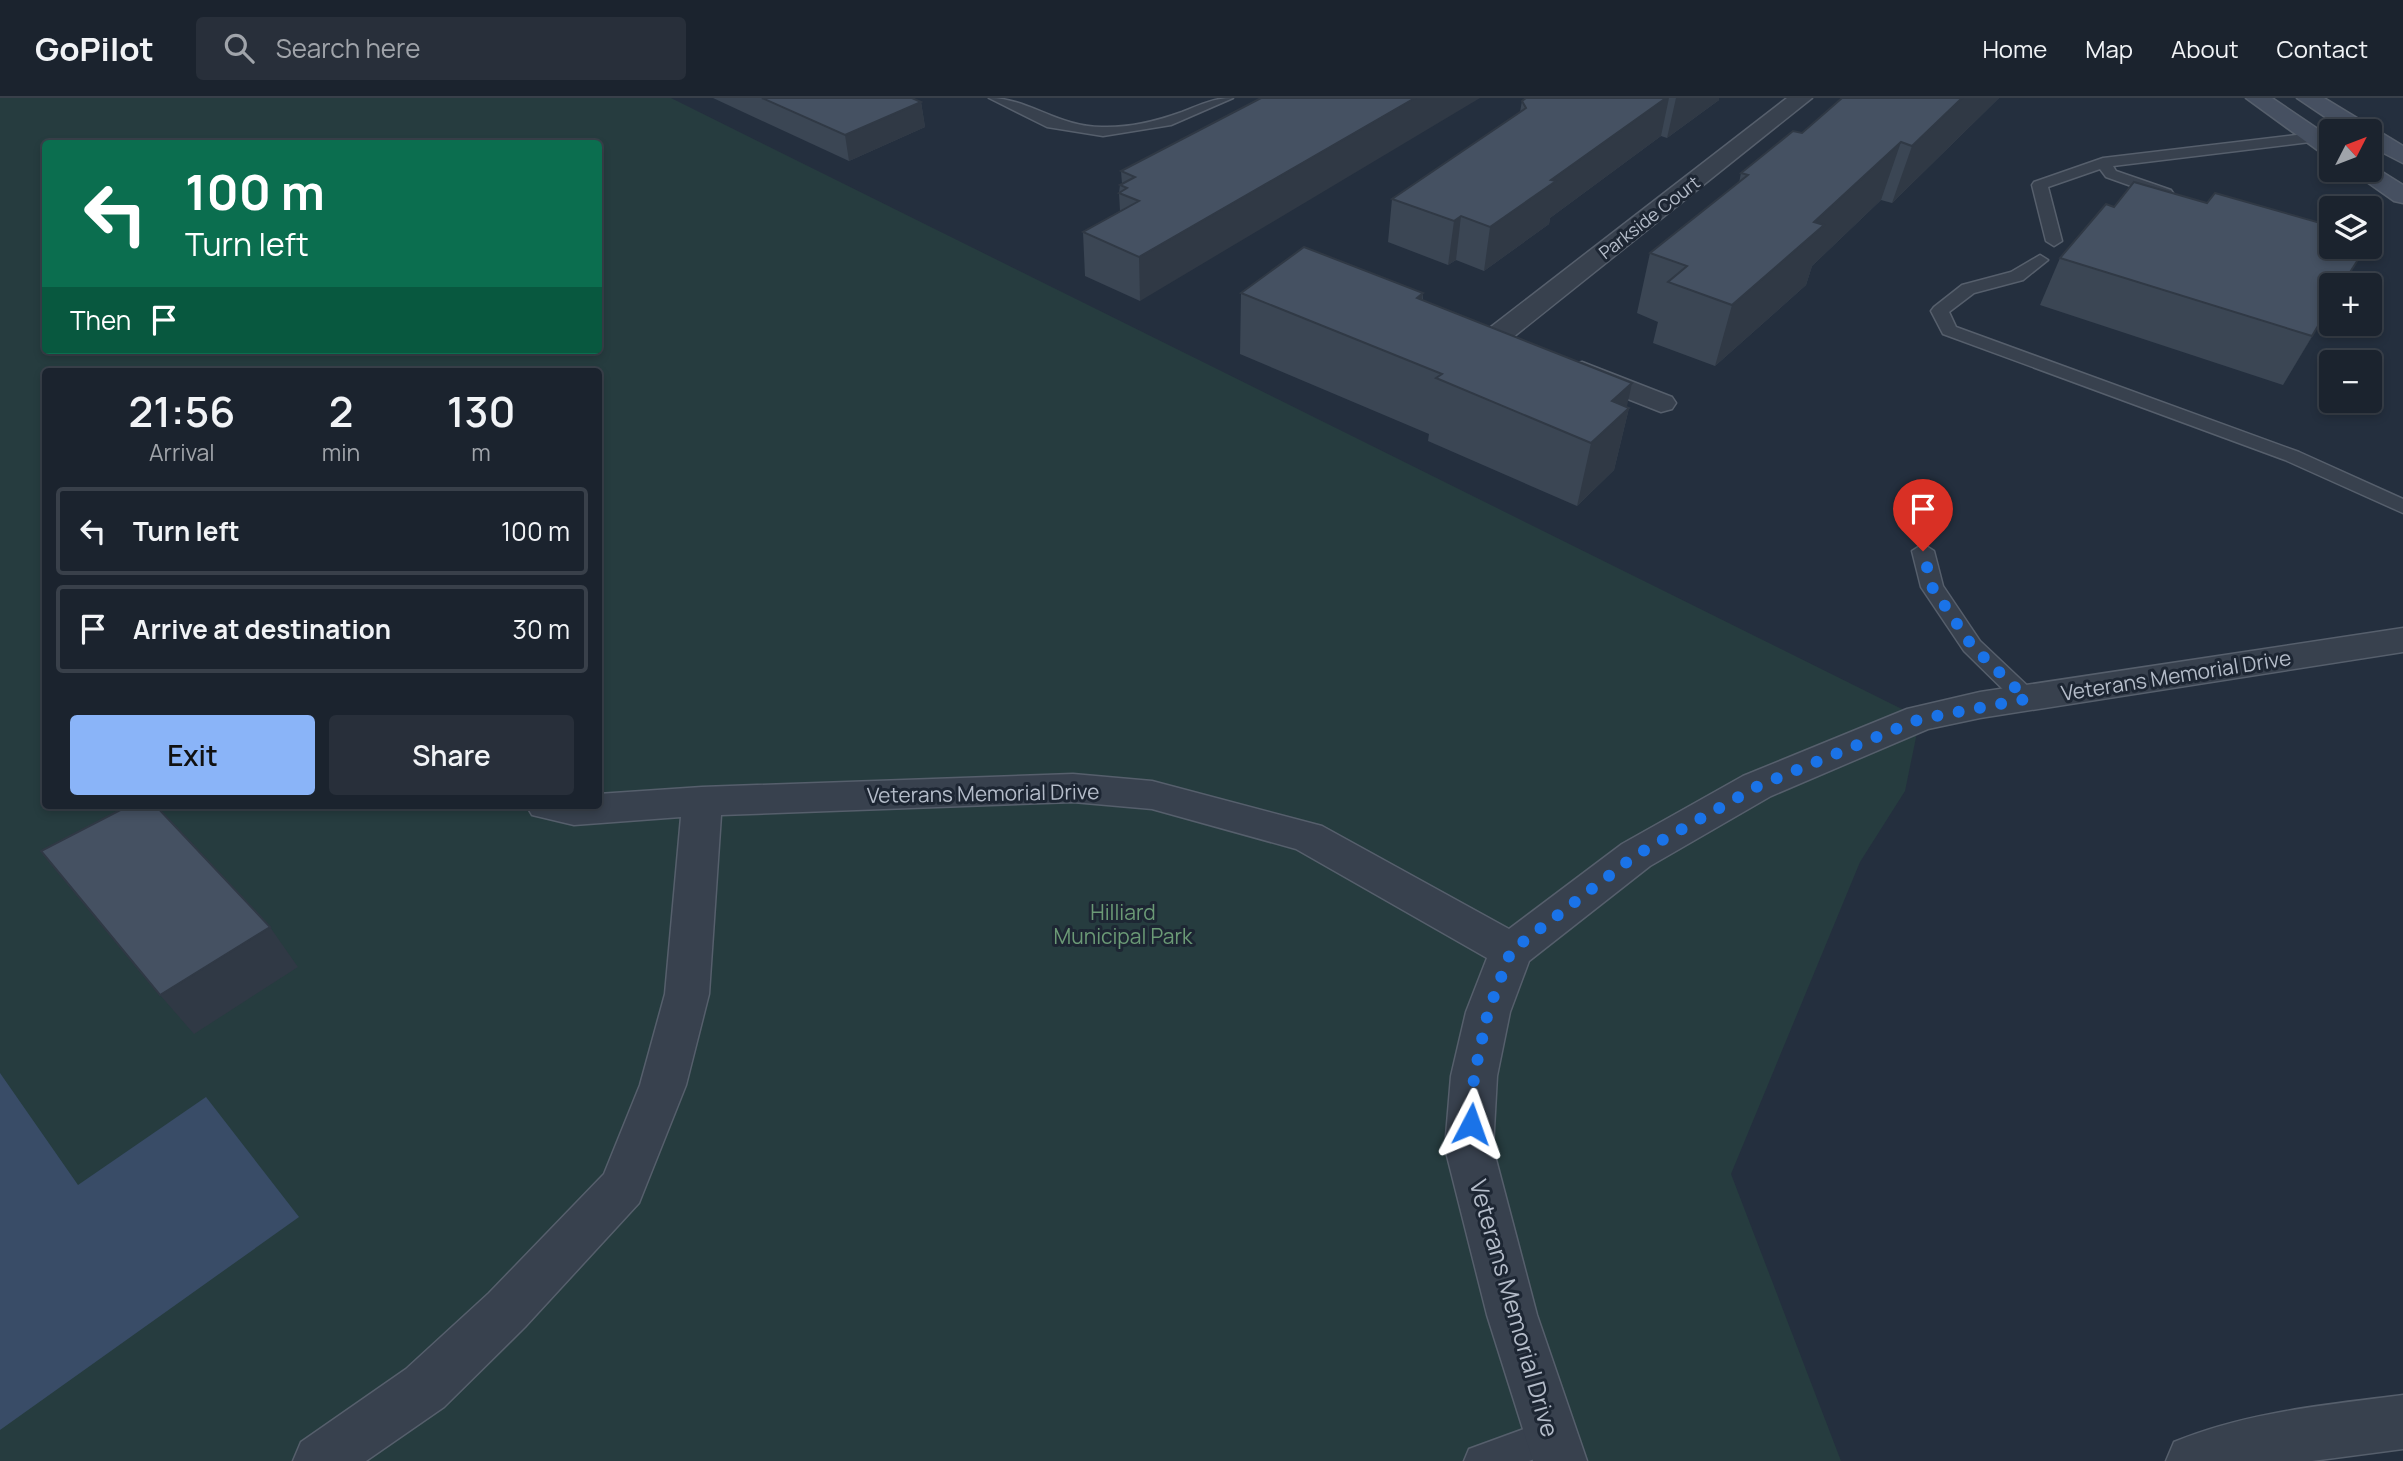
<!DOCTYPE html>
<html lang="en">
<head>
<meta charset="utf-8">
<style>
	:root { --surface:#1b232e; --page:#282f3a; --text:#f1f3f6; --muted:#a0a4aa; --line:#39404a; --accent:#8ab4f8 }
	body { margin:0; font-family:Manrope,sans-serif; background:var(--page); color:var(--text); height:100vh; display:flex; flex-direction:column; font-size:26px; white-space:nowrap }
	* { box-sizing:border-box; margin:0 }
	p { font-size:23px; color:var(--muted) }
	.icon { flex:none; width:38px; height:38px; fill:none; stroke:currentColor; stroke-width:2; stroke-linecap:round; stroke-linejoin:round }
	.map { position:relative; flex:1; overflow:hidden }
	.side { position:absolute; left:42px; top:270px; width:560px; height:441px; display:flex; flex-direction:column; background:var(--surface); border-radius:7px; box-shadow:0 4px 10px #0003,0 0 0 2px var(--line) }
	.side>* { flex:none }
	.hud { position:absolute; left:42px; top:42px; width:560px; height:214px; border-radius:7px; box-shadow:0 4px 10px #0003,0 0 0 2px var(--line); background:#0b6e4f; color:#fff; overflow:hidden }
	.needle { width:46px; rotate:48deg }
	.fabs { position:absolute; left:2319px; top:21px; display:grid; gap:14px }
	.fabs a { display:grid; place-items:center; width:63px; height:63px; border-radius:7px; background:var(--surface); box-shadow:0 4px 10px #0003,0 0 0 2px var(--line); font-size:35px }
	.pin { position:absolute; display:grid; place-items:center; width:60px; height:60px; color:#fff; margin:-72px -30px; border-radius:50% 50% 50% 0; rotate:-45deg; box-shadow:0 0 7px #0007 }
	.pin .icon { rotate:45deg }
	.me { position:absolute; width:77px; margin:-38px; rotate:4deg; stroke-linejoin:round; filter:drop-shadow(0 0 5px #0008) }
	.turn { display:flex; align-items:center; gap:24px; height:147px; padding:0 28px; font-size:32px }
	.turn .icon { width:91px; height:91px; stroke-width:2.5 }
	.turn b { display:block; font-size:49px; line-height:60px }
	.then { display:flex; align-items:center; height:66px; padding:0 28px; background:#0003; gap:14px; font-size:26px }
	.eta { display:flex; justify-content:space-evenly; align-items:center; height:119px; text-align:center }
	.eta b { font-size:42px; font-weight:600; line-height:49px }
	.button { display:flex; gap:14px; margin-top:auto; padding:14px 28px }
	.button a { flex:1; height:80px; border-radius:7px; background:var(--accent); color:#111; font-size:28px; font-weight:600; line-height:80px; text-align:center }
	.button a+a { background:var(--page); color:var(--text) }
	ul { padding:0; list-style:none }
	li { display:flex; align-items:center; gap:21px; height:88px; margin:0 14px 10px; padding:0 14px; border:4px solid var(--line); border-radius:7px }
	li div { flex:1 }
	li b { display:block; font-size:26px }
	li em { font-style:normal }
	header { display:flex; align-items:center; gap:42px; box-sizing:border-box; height:98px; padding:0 35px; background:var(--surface); border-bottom:2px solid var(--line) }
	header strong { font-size:33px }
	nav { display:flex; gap:38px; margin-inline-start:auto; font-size:24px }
	.search { width:490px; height:63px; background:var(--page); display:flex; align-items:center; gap:18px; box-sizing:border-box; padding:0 24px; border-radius:7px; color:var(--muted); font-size:26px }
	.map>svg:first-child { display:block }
</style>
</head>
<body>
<header>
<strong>GoPilot</strong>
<div class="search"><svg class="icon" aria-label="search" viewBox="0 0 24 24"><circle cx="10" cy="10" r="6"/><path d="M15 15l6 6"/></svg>Search here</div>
<nav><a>Home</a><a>Map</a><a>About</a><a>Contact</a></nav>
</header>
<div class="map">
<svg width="2403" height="1363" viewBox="0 0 2403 1363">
	<rect width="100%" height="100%" fill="#242f3e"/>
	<path fill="#263c3f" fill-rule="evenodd" d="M0,0H671L1920,620L1905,693L1860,764L1731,1076L1841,1363H0ZM46,46H598V252H46ZM46,273H598V707H46Z"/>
	<polygon fill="#394c67" points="0,975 78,1087 206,999 299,1119 0,1332"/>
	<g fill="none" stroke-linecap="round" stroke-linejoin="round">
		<defs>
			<g id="lane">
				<path d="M989,0C1028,0 1058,29 1102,29C1130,30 1157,23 1182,14C1200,7 1213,0 1233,0L1171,27L1103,38L1047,29Z"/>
				<polygon points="2313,35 2318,37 2318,43 2113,68 2116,73 2171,92 2173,95 2165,100 2106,79 2100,71 2048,89 2062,143 2054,148 2046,143 2032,87 2034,84 2103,60"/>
				<polygon points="2040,157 2048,162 2023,182 1974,195 1949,214 1956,229 2299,354 2403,401 2403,415 2285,362 1943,236 1931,213 1934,209 1962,187 2011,174"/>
				<polygon points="1923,446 1934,453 1943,488 1980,543 2035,595 2039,601 2035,607 2019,607 1964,553 1921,489 1912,453"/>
				<polygon points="1551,1321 1563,1326 1568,1338 1563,1350 1529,1363 1464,1363 1469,1351"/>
			</g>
			<g id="street">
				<polygon points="1787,0 1812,0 1507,244 1497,246 1487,244 1483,238 1487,232"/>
				<polygon points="1582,264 1672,299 1676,305 1672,311 1661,314 1572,279 1567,273 1572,267"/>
				<polygon points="2403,530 2403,554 1980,620 1928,631 1771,698 1650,768 1529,863 1510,914 1497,978 1493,1050 1537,1217 1587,1363 1533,1363 1487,1217 1445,1050 1451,978 1466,914 1487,860 1296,751 1152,711 1073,704 721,717 709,896 686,987 639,1105 525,1229 444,1309 366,1363 293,1363 301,1344 406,1271 489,1195 604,1076 640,987 665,896 681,719 574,727 532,717 526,707 598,707 598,696 702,689 1073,676 1152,683 1322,728 1509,831 1622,746 1743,678 1907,611 1980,594"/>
				<path d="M2403,1297V1351L2312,1363H2166L2174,1344C2246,1314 2326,1307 2403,1297Z"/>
			</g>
			<g id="secondary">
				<polygon points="2246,0 2272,0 2331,40 2331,58 2323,56"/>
				<polygon points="2297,0 2324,0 2403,48 2403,65 2370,48 2370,33 2346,33"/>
				<polygon points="2371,67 2403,87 2403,105 2394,103 2350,72 2370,72"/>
			</g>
		</defs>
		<use href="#lane" stroke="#565f6c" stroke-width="3"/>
		<use href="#street" stroke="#565f6c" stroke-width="3"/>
		<use href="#secondary" stroke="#565f6c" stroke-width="3"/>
		<use href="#lane" fill="#38414e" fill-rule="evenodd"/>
		<use href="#street" fill="#38414e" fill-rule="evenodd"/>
		<use href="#secondary" fill="#465061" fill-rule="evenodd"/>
	</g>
	<g fill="#3b4654">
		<polygon points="713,0 912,0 921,4 925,29 849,63"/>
		<polygon points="1261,0 1140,203 1085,178 1083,134 1120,113 1119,95 1120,87 1122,86 1121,73"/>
		<polygon points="1526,0 1719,0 1719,2 1667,40 1661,38 1550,120 1549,126 1484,173 1456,162 1448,167 1388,144 1392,101 1520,14 1522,3"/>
		<polygon points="1999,0 1892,105 1881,102 1812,168 1806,187 1715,268 1653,245 1658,224 1637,215 1650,155 1739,85 1741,75 1802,35"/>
		<polygon points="2060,160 2331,207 2283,287 2040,207"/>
		<polygon points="1241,195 1423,195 1423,203 1629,310 1614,372 1577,408 1428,343 1429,336 1240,256"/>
	</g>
	<g fill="#303945">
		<polygon points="1415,0 1480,0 1140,203 1139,159"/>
		<polygon points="1666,0 1669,0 1661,38 1550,120 1549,126 1484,173 1490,129 1551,82"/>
		<polygon points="1676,0 1719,0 1719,2 1667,40"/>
		<polygon points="1962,0 1999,0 1892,105 1912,48"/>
		<polygon points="921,4 925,29 849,63 845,37"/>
		<polygon points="1901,44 1881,102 1812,168 1806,187 1715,268 1732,207 1814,124"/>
		<polygon points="1461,118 1456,162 1448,167 1454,123"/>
		<polygon points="1423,195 1416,256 1417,200"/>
		<polygon points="2331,206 2331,207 2283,287"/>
		<polygon points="1632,285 1626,313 1629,310 1614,372 1577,408 1591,345 1612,303"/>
		<polygon points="270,829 298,869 194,936 160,897"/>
	</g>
	<g fill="#455162" stroke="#303945" stroke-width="2">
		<polygon points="762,0 912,0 921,4 845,37"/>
		<polygon points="1261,0 1415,0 1139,159 1083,134 1139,103 1119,95 1127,90 1120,87 1135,79 1121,73"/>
		<polygon points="1526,0 1666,0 1551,82 1556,83 1490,129 1461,118 1454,123 1392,101 1526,10 1522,3"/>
		<polygon points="1842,0 1962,0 1912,48 1901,44 1814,124 1824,127 1732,207 1668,184 1687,168 1650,155 1748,77 1741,75 1793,33 1802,35"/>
		<polygon points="2134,84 2207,105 2215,95 2331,128 2331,149 2366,149 2342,187 2331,187 2331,206 2312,238 2060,160 2106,106 2114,109"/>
		<polygon points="1304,149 1423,195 1417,200 1632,285 1612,303 1629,310 1591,345 1436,280 1442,276 1241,195"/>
		<polygon points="130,707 155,707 270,829 160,897 41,753"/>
	</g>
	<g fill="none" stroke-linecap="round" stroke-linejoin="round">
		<polyline stroke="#1a73e8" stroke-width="12" stroke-dasharray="0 21.6" points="1471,1026 1474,978 1488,914 1511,853 1636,757 1758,688 1920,621 2027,601 1972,548 1932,489 1923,453"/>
	</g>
	<g text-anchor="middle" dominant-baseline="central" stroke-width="6" stroke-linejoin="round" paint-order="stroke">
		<g font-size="18" fill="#b4bcc9" stroke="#1d2633">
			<text transform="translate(1649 119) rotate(-38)">Parkside Court</text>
		</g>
		<g font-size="21" fill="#b4bcc9" stroke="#1d2633">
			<text transform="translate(2176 577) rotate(-9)">Veterans Memorial Drive</text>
			<text transform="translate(983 695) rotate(-1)">Veterans Memorial Drive</text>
		</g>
		<g font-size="21" fill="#6b9a76" stroke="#1d2633">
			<text x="1123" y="814">Hilliard<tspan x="1123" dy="24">Municipal Park</tspan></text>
		</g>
		<g font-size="24" fill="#b4bcc9" stroke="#1d2633">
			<text transform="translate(1515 1210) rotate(74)">Veterans Memorial Drive</text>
		</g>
	</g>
</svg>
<div class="fabs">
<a><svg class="needle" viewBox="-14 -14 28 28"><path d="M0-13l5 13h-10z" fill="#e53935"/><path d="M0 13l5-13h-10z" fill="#a0a4aa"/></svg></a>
<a><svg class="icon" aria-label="layers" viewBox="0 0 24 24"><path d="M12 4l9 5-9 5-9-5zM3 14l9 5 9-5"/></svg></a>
<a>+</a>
<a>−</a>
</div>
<div class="pin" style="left:1923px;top:453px;background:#d93025"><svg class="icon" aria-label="arrive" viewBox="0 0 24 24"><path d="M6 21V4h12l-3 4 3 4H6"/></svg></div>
<svg class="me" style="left:1471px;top:1026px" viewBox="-20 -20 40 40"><path d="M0-17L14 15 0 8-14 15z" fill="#1a73e8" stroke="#fff" stroke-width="4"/></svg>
<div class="hud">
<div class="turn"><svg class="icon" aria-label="left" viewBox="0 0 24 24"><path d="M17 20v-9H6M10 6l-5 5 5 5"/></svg><div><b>100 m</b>Turn left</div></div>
<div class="then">Then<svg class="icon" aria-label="arrive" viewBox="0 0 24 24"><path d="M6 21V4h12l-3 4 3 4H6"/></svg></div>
</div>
<section class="side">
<div class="eta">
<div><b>21:56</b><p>Arrival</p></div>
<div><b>2</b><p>min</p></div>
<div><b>130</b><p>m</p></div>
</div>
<ul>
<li><svg class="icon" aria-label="left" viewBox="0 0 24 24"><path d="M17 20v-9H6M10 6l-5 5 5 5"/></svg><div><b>Turn left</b></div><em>100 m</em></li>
<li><svg class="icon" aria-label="arrive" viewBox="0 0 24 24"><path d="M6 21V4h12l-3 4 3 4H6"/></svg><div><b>Arrive at destination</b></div><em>30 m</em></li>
</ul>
<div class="button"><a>Exit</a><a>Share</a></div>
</section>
</div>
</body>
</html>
